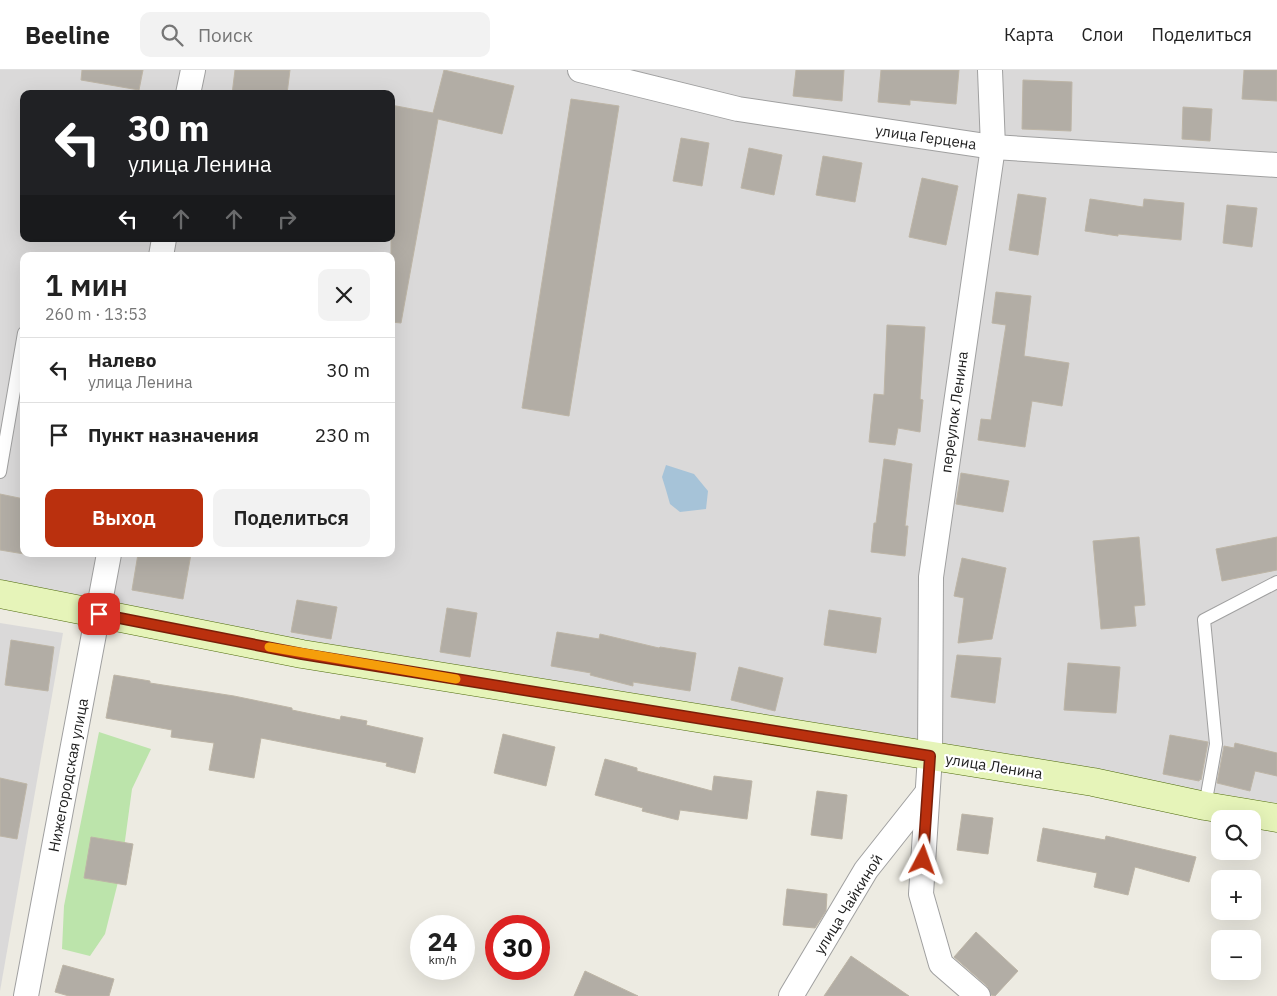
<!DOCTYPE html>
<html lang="ru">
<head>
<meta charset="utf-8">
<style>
	:root { --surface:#fff; --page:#f2f2f2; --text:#222; --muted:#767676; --line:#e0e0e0; --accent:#ba300e }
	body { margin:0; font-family:"IBM Plex Sans",sans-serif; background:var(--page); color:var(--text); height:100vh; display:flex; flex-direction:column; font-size:19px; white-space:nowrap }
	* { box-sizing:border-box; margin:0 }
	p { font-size:16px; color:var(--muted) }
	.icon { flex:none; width:28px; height:28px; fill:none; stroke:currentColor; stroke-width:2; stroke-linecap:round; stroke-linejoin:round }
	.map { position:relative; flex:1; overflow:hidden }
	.sheet { position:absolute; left:20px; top:182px; width:375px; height:305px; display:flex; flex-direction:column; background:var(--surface); border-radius:10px; box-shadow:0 5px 20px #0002 }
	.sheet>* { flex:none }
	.guide { position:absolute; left:20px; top:20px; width:375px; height:152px; border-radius:10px; box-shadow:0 5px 20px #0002; background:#202124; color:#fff; overflow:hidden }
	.buttons { position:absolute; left:1211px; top:740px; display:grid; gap:10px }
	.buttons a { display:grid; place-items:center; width:50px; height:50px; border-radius:10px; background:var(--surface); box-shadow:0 5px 20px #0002; font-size:25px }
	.speed { position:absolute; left:410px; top:845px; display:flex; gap:10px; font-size:25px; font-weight:700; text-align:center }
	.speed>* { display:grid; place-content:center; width:65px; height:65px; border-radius:50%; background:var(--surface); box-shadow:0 5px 20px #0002; line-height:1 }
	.speed small { font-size:12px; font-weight:400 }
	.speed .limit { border:8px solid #d22; background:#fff; color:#111 }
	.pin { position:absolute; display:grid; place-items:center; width:42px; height:42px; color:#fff; margin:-21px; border-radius:10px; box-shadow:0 2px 8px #0006 }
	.me { position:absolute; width:55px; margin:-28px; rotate:4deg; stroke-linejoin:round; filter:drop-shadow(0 0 4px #0008) }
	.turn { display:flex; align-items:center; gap:18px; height:105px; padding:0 25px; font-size:22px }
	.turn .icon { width:65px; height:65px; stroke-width:2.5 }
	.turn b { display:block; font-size:35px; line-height:42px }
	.lanes { display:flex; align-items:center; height:48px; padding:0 25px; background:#0003; justify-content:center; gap:25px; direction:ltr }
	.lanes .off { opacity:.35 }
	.round { display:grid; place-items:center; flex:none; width:52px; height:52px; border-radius:10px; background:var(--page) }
	.headline { display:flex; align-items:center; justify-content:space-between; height:85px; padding:0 25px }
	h1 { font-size:30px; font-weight:600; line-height:38px }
	.cta { display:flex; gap:10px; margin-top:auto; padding:10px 25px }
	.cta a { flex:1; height:58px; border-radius:10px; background:var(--accent); color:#fff; font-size:20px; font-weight:600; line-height:58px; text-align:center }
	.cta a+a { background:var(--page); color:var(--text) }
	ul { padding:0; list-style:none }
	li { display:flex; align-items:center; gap:15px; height:65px; padding:0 25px; border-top:1px solid var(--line) }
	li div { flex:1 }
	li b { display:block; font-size:19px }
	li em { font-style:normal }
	header { display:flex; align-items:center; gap:30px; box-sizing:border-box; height:70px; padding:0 25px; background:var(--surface); border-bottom:1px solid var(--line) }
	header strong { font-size:24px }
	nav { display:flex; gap:28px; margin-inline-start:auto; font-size:18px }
	.search { width:350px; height:45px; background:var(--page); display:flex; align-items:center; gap:12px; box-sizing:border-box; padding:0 18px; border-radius:10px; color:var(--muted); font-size:19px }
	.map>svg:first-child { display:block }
</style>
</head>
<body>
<header>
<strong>Beeline</strong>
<div class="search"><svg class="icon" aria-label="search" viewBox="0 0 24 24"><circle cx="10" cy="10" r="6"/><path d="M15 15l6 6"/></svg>Поиск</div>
<nav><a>Карта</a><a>Слои</a><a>Поделиться</a></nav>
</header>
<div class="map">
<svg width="1277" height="926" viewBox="0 0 1277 926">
	<rect width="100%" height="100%" fill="#edebe2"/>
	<g fill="#dad9d9" fill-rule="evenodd">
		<path d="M0,0H1277V733L295,572L0,517ZM24,24H391V169H24ZM24,186H391V484H24Z"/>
		<polygon points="0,553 63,563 0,921"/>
	</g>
	<polygon fill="#bce4ab" points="99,662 151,679 132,719 121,800 105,864 90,886 62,879 64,836"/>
	<polygon fill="#a6c3d8" points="666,395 694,404 708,421 706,439 680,442 670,434 666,420 662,407"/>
	<g fill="#b2ada5" stroke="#bdb5a6">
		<polygon points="82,0 143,0 139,20 81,10"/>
		<polygon points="235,0 290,0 287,24 232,24"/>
		<polygon points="444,0 514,16 502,64 438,49 401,253 391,252 391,35 433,43"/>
		<polygon points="796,0 844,0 842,31 793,26"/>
		<polygon points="881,0 959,0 956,34 910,30 910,35 878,32"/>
		<polygon points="1244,0 1277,0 1277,31 1242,29"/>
		<polygon points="1023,10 1072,12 1071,61 1022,59"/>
		<polygon points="571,29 619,36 569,346 522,338"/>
		<polygon points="1183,37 1212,39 1210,71 1182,69"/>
		<polygon points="681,68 709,73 702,116 673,111"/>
		<polygon points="749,78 782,85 774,125 741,118"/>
		<polygon points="823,86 862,93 855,132 816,125"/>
		<polygon points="922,108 958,116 946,175 909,167"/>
		<polygon points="1018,124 1046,128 1038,185 1009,180"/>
		<polygon points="1090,129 1143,137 1144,129 1184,133 1181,170 1118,164 1118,166 1085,161"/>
		<polygon points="1227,135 1257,138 1252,177 1223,173"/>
		<polygon points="996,222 1031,226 1024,286 1069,293 1062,336 1032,331 1025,377 978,370 981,349 991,350 1006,255 992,253"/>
		<polygon points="887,255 925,257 920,329 923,330 920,362 898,358 895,375 869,372 874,324 884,325"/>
		<polygon points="884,389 912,394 905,456 908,456 905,486 871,482 874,453 876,453"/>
		<polygon points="961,403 1009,411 1003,442 956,434"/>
		<polygon points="0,424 24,429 24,484 0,480"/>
		<polygon points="1139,467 1145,535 1134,536 1136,556 1101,559 1093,471"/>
		<polygon points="1277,467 1277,500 1222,511 1216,479"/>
		<polygon points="138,484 191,484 183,529 132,520"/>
		<polygon points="962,488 1006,498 992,569 958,573 964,528 954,526"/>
		<polygon points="297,530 337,537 331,569 291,562"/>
		<polygon points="447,538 477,543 470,587 440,582"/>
		<polygon points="829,540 881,548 876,583 824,575"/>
		<polygon points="557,562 599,569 600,564 659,578 660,577 696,583 690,621 633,612 633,616 590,605 591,603 551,596"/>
		<polygon points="11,570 54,577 48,621 5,615"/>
		<polygon points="957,585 1001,588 995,633 951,627"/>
		<polygon points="1068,593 1120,597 1116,643 1064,640"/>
		<polygon points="739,597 783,608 775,641 731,630"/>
		<polygon points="114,605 150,611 150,613 234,626 292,638 292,640 340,650 341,646 367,651 366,655 423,668 415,703 386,696 387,693 261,668 254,708 209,700 214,673 171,667 172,660 106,648"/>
		<polygon points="503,664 555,677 546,716 494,703"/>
		<polygon points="1170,665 1208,672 1201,710 1200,709 1199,711 1163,704"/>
		<polygon points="1235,673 1277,683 1277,706 1255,701 1250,721 1217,713 1224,676 1234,678"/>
		<polygon points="605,689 637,698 637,701 712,721 714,706 752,711 747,749 680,740 678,750 642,741 643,738 595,725"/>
		<polygon points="0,708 27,714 17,769 0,766"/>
		<polygon points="817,721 847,725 842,769 811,765"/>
		<polygon points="962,744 993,748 988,784 957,780"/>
		<polygon points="1043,758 1105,770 1106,766 1196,787 1189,812 1135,797 1128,825 1094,817 1097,803 1037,791"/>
		<polygon points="91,767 133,774 126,815 84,808"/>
		<polygon points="787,819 827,824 826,841 815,858 783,855"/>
		<polygon points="976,862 1018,901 995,926 991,925 987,916 954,887"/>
		<polygon points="851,886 909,926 824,926"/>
		<polygon points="63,895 114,909 109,926 69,926 55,922"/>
		<polygon points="585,901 638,926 574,926"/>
	</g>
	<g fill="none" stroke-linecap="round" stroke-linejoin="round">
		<defs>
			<g id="lane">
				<polyline points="0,402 24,263"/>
				<polyline points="1205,736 1216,674 1204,550 1277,512"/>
			</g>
			<g id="street">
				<polyline points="580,0 738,39 993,77 1277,95"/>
				<polyline points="188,24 193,0"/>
				<polyline points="161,186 164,169"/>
				<polyline points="26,926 109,484"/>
				<polyline points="791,926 866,800 927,723"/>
				<polyline points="978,926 941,894 921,824 930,686 931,507 993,77 990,0"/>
			</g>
			<polyline id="secondary" points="0,524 302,584 1093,712 1205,736 1277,748"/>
		</defs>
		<use href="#lane" stroke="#a0a0a0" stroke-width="14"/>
		<use href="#street" stroke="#a0a0a0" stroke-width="26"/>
		<use href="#secondary" stroke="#4e6a0c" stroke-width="29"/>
		<use href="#lane" stroke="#fff" stroke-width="12"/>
		<use href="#street" stroke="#fff" stroke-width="24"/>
		<use href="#secondary" stroke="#e6f4b9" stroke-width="28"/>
	</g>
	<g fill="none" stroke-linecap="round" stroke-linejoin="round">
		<defs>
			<polyline id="route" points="99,544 302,584 930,686 923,790"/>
		</defs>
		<use href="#route" stroke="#791f09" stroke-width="12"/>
		<use href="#route" stroke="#ba300e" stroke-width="9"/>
		<polyline stroke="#f59e0b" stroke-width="9" points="269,577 456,609"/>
	</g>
	<g text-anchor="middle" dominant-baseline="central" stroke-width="4.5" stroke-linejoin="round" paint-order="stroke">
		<g font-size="15" fill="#1c1c1c" stroke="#fff">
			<text transform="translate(926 67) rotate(8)">улица Герцена</text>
			<text transform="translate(954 342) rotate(-82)">переулок Ленина</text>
			<text transform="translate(994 696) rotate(9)">улица Ленина</text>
			<text transform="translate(68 705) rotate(-79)">Нижегородская улица</text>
			<text transform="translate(848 834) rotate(-58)">улица Чайкиной</text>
		</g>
	</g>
</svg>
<div class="buttons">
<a><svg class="icon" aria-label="search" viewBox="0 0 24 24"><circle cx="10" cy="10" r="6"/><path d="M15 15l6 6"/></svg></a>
<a>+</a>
<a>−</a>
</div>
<div class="speed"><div>24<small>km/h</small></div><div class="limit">30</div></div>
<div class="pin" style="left:99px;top:544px;background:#d93025"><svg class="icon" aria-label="arrive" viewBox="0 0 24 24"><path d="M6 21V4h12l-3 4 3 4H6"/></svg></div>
<svg class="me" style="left:923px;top:790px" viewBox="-20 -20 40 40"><path d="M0-17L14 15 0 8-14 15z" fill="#ba300e" stroke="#fff" stroke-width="4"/></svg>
<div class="guide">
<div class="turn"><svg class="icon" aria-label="left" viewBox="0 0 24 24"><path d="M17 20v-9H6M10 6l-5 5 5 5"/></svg><div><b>30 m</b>улица Ленина</div></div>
<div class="lanes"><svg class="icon" aria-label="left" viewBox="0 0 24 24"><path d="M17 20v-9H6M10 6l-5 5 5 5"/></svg><svg class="icon off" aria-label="ahead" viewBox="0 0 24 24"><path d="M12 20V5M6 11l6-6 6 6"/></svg><svg class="icon off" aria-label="ahead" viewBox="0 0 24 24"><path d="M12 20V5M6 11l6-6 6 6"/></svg><svg class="icon off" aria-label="right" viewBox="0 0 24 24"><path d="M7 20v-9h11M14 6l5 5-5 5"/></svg></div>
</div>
<section class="sheet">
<div class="headline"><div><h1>1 мин</h1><p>260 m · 13:53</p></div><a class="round"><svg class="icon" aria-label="close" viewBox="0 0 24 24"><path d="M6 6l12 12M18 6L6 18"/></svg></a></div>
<ul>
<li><svg class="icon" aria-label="left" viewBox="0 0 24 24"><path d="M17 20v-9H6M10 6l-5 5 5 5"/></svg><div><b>Налево</b><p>улица Ленина</p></div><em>30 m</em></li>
<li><svg class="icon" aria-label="arrive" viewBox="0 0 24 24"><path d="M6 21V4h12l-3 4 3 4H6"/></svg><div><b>Пункт назначения</b></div><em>230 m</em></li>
</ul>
<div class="cta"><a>Выход</a><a>Поделиться</a></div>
</section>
</div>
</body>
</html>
